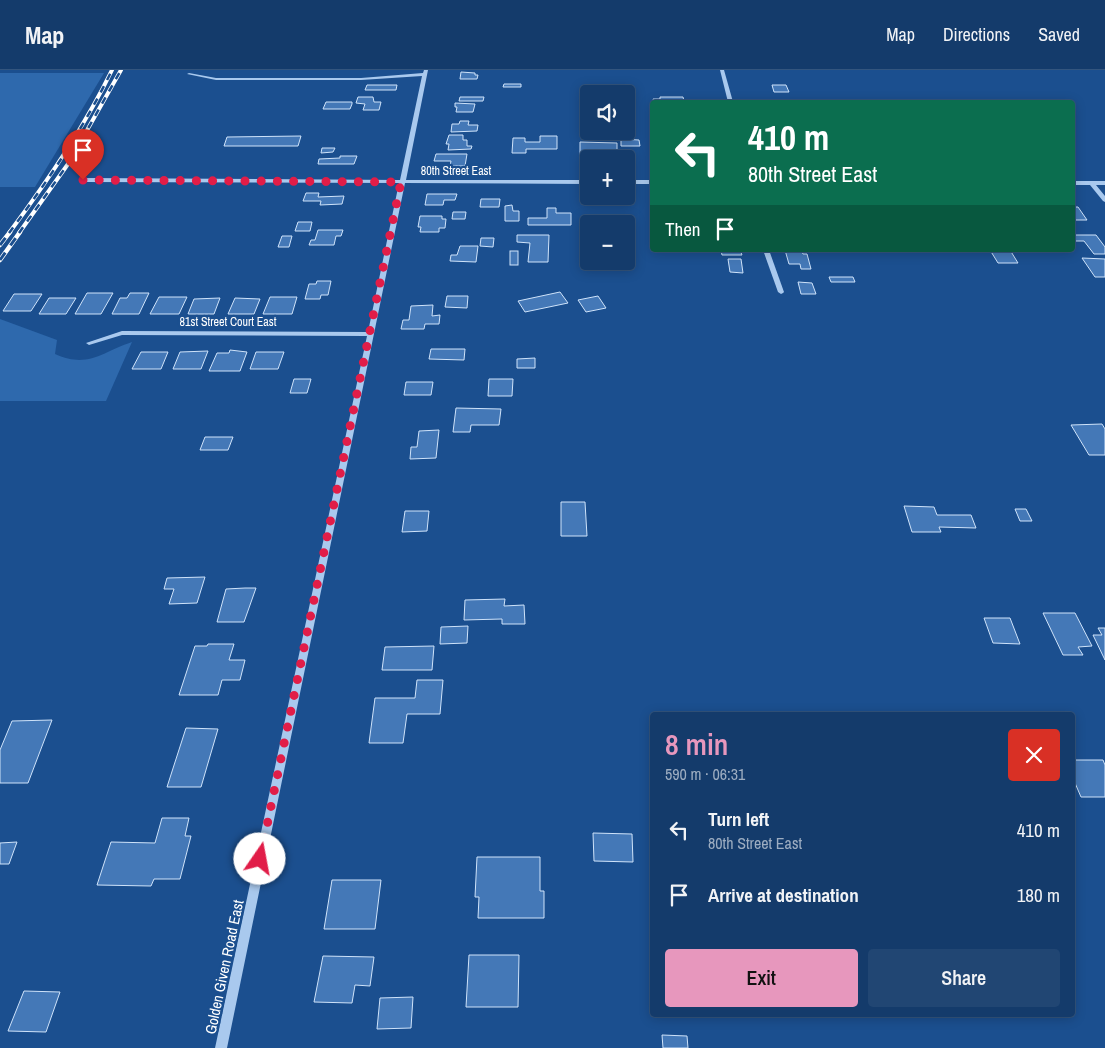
<!DOCTYPE html>
<html lang="en">
<head>
<meta charset="utf-8">
<style>
	:root { --surface:#143b6b; --page:#214673; --text:#f1f3f6; --muted:#9dadc1; --line:#33557e; --accent:#e797bd }
	body { margin:0; font-family:"Archivo Narrow",sans-serif; background:var(--page); color:var(--text); height:100vh; display:flex; flex-direction:column; font-size:19px; white-space:nowrap }
	* { box-sizing:border-box; margin:0 }
	p { font-size:16px; color:var(--muted) }
	.icon { flex:none; width:28px; height:28px; fill:none; stroke:currentColor; stroke-width:2; stroke-linecap:round; stroke-linejoin:round }
	.map { position:relative; flex:1; overflow:hidden }
	.panel { position:absolute; left:650px; top:642px; width:425px; height:305px; display:flex; flex-direction:column; background:var(--surface); border-radius:5px; box-shadow:0 2px 12px #0003,0 0 0 1px var(--line) }
	.panel>* { flex:none }
	.banner { position:absolute; left:650px; top:30px; width:425px; height:152px; border-radius:5px; box-shadow:0 2px 12px #0003,0 0 0 1px var(--line); background:#0b6e4f; color:#fff; overflow:hidden }
	.controls { position:absolute; left:580px; top:15px; display:grid; gap:10px }
	.controls a { display:grid; place-items:center; width:55px; height:55px; border-radius:5px; background:var(--surface); box-shadow:0 2px 12px #0003,0 0 0 1px var(--line); font-size:25px }
	.pin { position:absolute; display:grid; place-items:center; width:42px; height:42px; color:#fff; margin:-51px -21px; border-radius:50% 50% 50% 0; rotate:-45deg; box-shadow:0 0 5px #0007 }
	.pin .icon { rotate:45deg }
	.me { position:absolute; width:55px; margin:-28px; rotate:12deg; stroke-linejoin:round; filter:drop-shadow(0 0 4px #0008) }
	.turn { display:flex; align-items:center; gap:18px; height:105px; padding:0 15px; font-size:22px }
	.turn .icon { width:65px; height:65px; stroke-width:2.5 }
	.turn b { display:block; font-size:35px; line-height:42px }
	.then { display:flex; align-items:center; height:48px; padding:0 15px; background:#0003; gap:10px; font-size:19px }
	.round { display:grid; place-items:center; flex:none; width:52px; height:52px; border-radius:5px; background:var(--page) }
	.summary { display:flex; align-items:center; justify-content:space-between; height:85px; padding:0 15px }
	h1 { font-size:30px; font-weight:600; line-height:38px; color:var(--accent) }
	.button { display:flex; gap:10px; margin-top:auto; padding:10px 15px }
	.button a { flex:1; height:58px; border-radius:5px; background:var(--accent); color:#111; font-size:20px; font-weight:600; line-height:58px; text-align:center }
	.button a+a { background:var(--page); color:var(--text) }
	ul { padding:0; list-style:none }
	li { display:flex; align-items:center; gap:15px; height:65px; padding:0 15px }
	li div { flex:1 }
	li b { display:block; font-size:19px }
	li em { font-style:normal }
	header { display:flex; align-items:center; gap:30px; box-sizing:border-box; height:70px; padding:0 25px; background:var(--surface); border-bottom:1px solid var(--line) }
	header strong { font-size:24px }
	nav { display:flex; gap:28px; margin-inline-start:auto; font-size:18px }
	.map>svg:first-child { display:block }
</style>
</head>
<body>
<header>
<strong>Map</strong>
<nav><a>Map</a><a>Directions</a><a>Saved</a></nav>
</header>
<div class="map">
<svg width="1105" height="978" viewBox="0 0 1105 978">
	<rect width="100%" height="100%" fill="#1b4f8f"/>
	<g fill="#2e69ad">
		<polygon points="0,3 104,3 35,117 0,117"/>
		<path d="M0,249L57,270L55,284C88,299 102,282 132,272L106,331H0Z"/>
	</g>
	<g fill="#4478b7" stroke="#cfe3fa">
		<polygon points="461,2 475,3 475,5 478,5 477,9 460,9"/>
		<polygon points="504,14 521,14 521,17 503,17"/>
		<polygon points="367,15 397,15 396,20 365,20"/>
		<polygon points="772,15 786,15 789,22 774,22"/>
		<polygon points="358,27 373,27 374,32 381,32 379,40 363,40 365,34 356,33"/>
		<polygon points="460,27 484,27 483,31 459,31"/>
		<polygon points="660,27 683,27 684,31 679,30 679,32 654,32 653,29 660,29"/>
		<polygon points="326,32 352,32 352,34 350,39 323,39"/>
		<polygon points="455,33 475,34 473,42 456,42 457,37 455,37"/>
		<polygon points="460,51 469,51 468,55 478,55 477,61 451,62 452,54 459,54"/>
		<polygon points="449,65 463,65 463,70 467,70 467,76 472,76 471,79 448,80 449,74 446,74"/>
		<polygon points="301,66 298,76 224,76 227,67"/>
		<polygon points="540,66 557,66 557,79 526,79 526,83 512,83 513,68 525,68 525,72 540,72"/>
		<polygon points="621,69 639,70 640,76 621,76"/>
		<polygon points="580,72 617,73 617,85 580,85"/>
		<polygon points="322,78 335,78 333,82 321,83"/>
		<polygon points="436,84 467,84 465,96 450,96 451,91 434,91"/>
		<polygon points="340,86 357,86 354,94 318,94 319,89 340,88"/>
		<polygon points="306,123 319,123 318,127 344,126 342,134 320,135 321,131 303,131"/>
		<polygon points="427,124 457,124 455,130 444,130 443,135 425,135"/>
		<polygon points="481,129 500,129 499,137 480,137"/>
		<polygon points="512,135 513,141 519,141 519,151 505,151 505,136"/>
		<polygon points="1072,137 1078,137 1087,150 1072,150"/>
		<polygon points="547,138 556,138 556,143 571,143 571,155 528,155 528,148 547,148"/>
		<polygon points="453,142 466,142 465,149 452,149"/>
		<polygon points="420,146 442,146 442,149 446,149 445,158 439,158 439,162 420,162 421,157 418,157"/>
		<polygon points="298,152 312,152 310,161 295,161"/>
		<polygon points="318,160 343,160 341,166 336,166 334,175 309,175 311,170 315,170"/>
		<polygon points="517,165 549,165 548,192 528,192 530,173 517,172"/>
		<polygon points="1072,165 1096,165 1105,177 1105,184 1094,184 1084,171 1072,171"/>
		<polygon points="282,166 292,166 289,177 278,177"/>
		<polygon points="481,168 494,168 493,177 480,176"/>
		<polygon points="460,176 478,176 476,192 450,191 451,185 457,185"/>
		<polygon points="721,180 740,180 742,185 722,185"/>
		<polygon points="785,180 801,180 803,184 807,184 811,199 801,199 800,194 789,194"/>
		<polygon points="990,180 1010,180 1018,193 998,193"/>
		<rect x="510" y="181" width="8" height="14"/>
		<polygon points="1082,188 1105,189 1105,207 1095,207"/>
		<polygon points="728,189 741,189 743,203 730,202"/>
		<polygon points="829,207 853,207 855,212 831,212"/>
		<polygon points="317,211 331,211 328,225 321,225 320,229 305,229 309,214 316,214"/>
		<polygon points="798,212 812,213 816,224 801,224"/>
		<polygon points="560,222 568,233 525,242 518,231"/>
		<polygon points="87,223 113,223 101,244 75,244"/>
		<polygon points="130,223 149,223 139,244 112,244 120,228 127,228"/>
		<polygon points="14,224 42,224 31,241 3,241"/>
		<polygon points="447,226 468,226 467,238 445,237"/>
		<polygon points="598,226 606,238 586,242 578,230"/>
		<polygon points="159,227 187,227 179,244 150,244"/>
		<polygon points="270,227 297,227 292,244 263,244"/>
		<polygon points="49,228 76,228 66,244 39,244"/>
		<polygon points="220,228 214,244 188,244 194,229"/>
		<polygon points="235,228 260,229 254,244 228,244"/>
		<polygon points="433,235 432,246 440,245 439,254 425,254 424,259 401,259 403,250 409,250 411,236"/>
		<polygon points="431,279 465,279 464,290 429,289"/>
		<polygon points="230,280 247,282 240,301 209,301 217,283 229,283"/>
		<polygon points="208,281 201,299 173,299 180,282"/>
		<polygon points="141,282 168,282 161,299 132,299"/>
		<polygon points="256,282 284,282 278,299 250,299"/>
		<polygon points="535,288 535,298 517,298 517,289"/>
		<polygon points="294,309 311,309 307,323 290,323"/>
		<polygon points="489,309 513,309 512,326 488,326"/>
		<polygon points="406,312 433,312 431,325 404,325"/>
		<polygon points="456,338 501,339 499,355 471,355 470,362 453,362"/>
		<polygon points="1102,354 1105,359 1105,385 1089,385 1071,355"/>
		<polygon points="439,360 436,388 410,389 411,377 417,377 419,361"/>
		<polygon points="205,367 233,367 228,380 200,380"/>
		<polygon points="561,432 585,432 587,466 561,466"/>
		<polygon points="904,436 934,437 937,445 971,445 976,458 939,457 941,462 912,462"/>
		<polygon points="1015,439 1026,439 1032,451 1020,451"/>
		<polygon points="405,441 429,441 427,461 402,462"/>
		<polygon points="205,507 197,533 169,534 174,519 164,519 167,508"/>
		<polygon points="245,518 256,518 244,552 217,552 226,519"/>
		<polygon points="505,529 504,536 524,535 525,554 502,554 502,549 464,550 465,530"/>
		<polygon points="1043,543 1075,543 1092,576 1078,577 1083,585 1063,585"/>
		<polygon points="984,548 1010,548 1020,574 993,573"/>
		<polygon points="468,556 467,573 440,574 441,557"/>
		<polygon points="1098,558 1105,558 1105,590 1093,565 1102,565"/>
		<polygon points="208,574 234,574 229,590 245,590 240,610 222,610 218,625 179,625 195,576 207,576"/>
		<polygon points="434,576 432,600 382,600 385,577"/>
		<polygon points="417,610 443,610 440,644 407,644 403,673 369,673 375,628 415,628"/>
		<polygon points="52,650 28,713 0,713 0,680 12,651"/>
		<polygon points="186,658 218,659 201,717 167,717"/>
		<polygon points="1072,690 1103,690 1105,695 1105,727 1081,727 1072,706"/>
		<polygon points="162,748 189,748 185,766 191,766 180,809 154,809 151,816 97,815 111,772 155,773"/>
		<polygon points="593,763 632,764 633,792 594,791"/>
		<polygon points="17,772 9,794 0,794 0,773"/>
		<polygon points="477,787 540,787 540,821 544,821 544,848 478,848 479,827 475,827"/>
		<polygon points="332,810 381,810 375,859 324,859"/>
		<polygon points="469,885 519,885 518,937 466,937"/>
		<polygon points="323,886 374,887 370,916 355,915 352,933 314,932"/>
		<polygon points="24,921 60,922 46,962 8,961"/>
		<polygon points="413,927 411,958 377,959 380,928"/>
		<polygon points="662,965 687,966 688,978 663,978"/>
	</g>
	<g fill="none" stroke-linecap="round" stroke-linejoin="round">
		<g fill="#a9c9ee" fill-rule="evenodd">
			<polygon points="424,0 428,0 406,110 589,110 589,114 405,113 227,978 215,978 367,266 122,265 89,275 86,273 122,261 368,262 399,113 83,112 80,110 83,108 400,110 422,6 361,10 216,10 187,4 189,3 216,8 361,8 423,3"/>
			<polygon points="720,0 724,0 733,32 728,32"/>
			<rect x="626" y="110" width="26" height="4"/>
			<polygon points="1072,111 1105,111 1105,115 1096,115 1105,126 1105,132 1103,131 1090,115 1072,115"/>
			<polygon points="763,180 769,180 784,222 783,223 781,224 778,222"/>
		</g>
		<defs>
			<g id="rail-far1">
				<path d="M9,163C47,112 84,58 112,0"/>
				<polyline points="19,163 68,94 121,0"/>
			</g>
			<g id="rail">
				<polyline points="0,175 10,162"/>
				<polyline points="0,190 20,162"/>
			</g>
		</defs>
		<use href="#rail-far1" stroke="#fff" stroke-width="4"/>
		<use href="#rail" stroke="#fff" stroke-width="4.5"/>
		<use href="#rail-far1" stroke="#1b4f8f" stroke-width="2.5" stroke-dasharray="7" stroke-linecap="butt"/>
		<use href="#rail" stroke="#1b4f8f" stroke-width="3" stroke-dasharray="9" stroke-linecap="butt"/>
	</g>
	<g fill="none" stroke-linecap="round" stroke-linejoin="round">
		<polyline stroke="#e11d48" stroke-width="9" stroke-dasharray="0 16.2" points="83,110 401,112 260,789"/>
	</g>
	<g text-anchor="middle" dominant-baseline="central" stroke-width="4.5" stroke-linejoin="round" paint-order="stroke">
		<g font-size="12" fill="#fff" stroke="#1b4f8f">
			<text x="456" y="101">80th Street East</text>
			<text x="228" y="252">81st Street Court East</text>
		</g>
		<g font-size="15" fill="#fff" stroke="#1b4f8f">
			<text transform="translate(224 897) rotate(-78)">Golden Given Road East</text>
		</g>
	</g>
</svg>
<div class="controls">
<a><svg class="icon" aria-label="sound" viewBox="0 0 24 24"><path d="M4 9h4l5-4v14l-5-4H4zM17 9q2 3 0 6"/></svg></a>
<a>+</a>
<a>−</a>
</div>
<div class="pin" style="left:83px;top:110px;background:#d93025"><svg class="icon" aria-label="arrive" viewBox="0 0 24 24"><path d="M6 21V4h12l-3 4 3 4H6"/></svg></div>
<svg class="me" style="left:260px;top:789px" viewBox="-20 -20 40 40"><circle r="19" fill="#fff"/><path d="M0-13L10 11 0 6-10 11z" fill="#e11d48"/></svg>
<div class="banner">
<div class="turn"><svg class="icon" aria-label="left" viewBox="0 0 24 24"><path d="M17 20v-9H6M10 6l-5 5 5 5"/></svg><div><b>410 m</b>80th Street East</div></div>
<div class="then">Then<svg class="icon" aria-label="arrive" viewBox="0 0 24 24"><path d="M6 21V4h12l-3 4 3 4H6"/></svg></div>
</div>
<section class="panel">
<div class="summary"><div><h1>8 min</h1><p>590 m · 06:31</p></div><a class="round" style="background:#d93025;color:#fff"><svg class="icon" aria-label="close" viewBox="0 0 24 24"><path d="M6 6l12 12M18 6L6 18"/></svg></a></div>
<ul>
<li><svg class="icon" aria-label="left" viewBox="0 0 24 24"><path d="M17 20v-9H6M10 6l-5 5 5 5"/></svg><div><b>Turn left</b><p>80th Street East</p></div><em>410 m</em></li>
<li><svg class="icon" aria-label="arrive" viewBox="0 0 24 24"><path d="M6 21V4h12l-3 4 3 4H6"/></svg><div><b>Arrive at destination</b></div><em>180 m</em></li>
</ul>
<div class="button"><a>Exit</a><a>Share</a></div>
</section>
</div>
</body>
</html>
